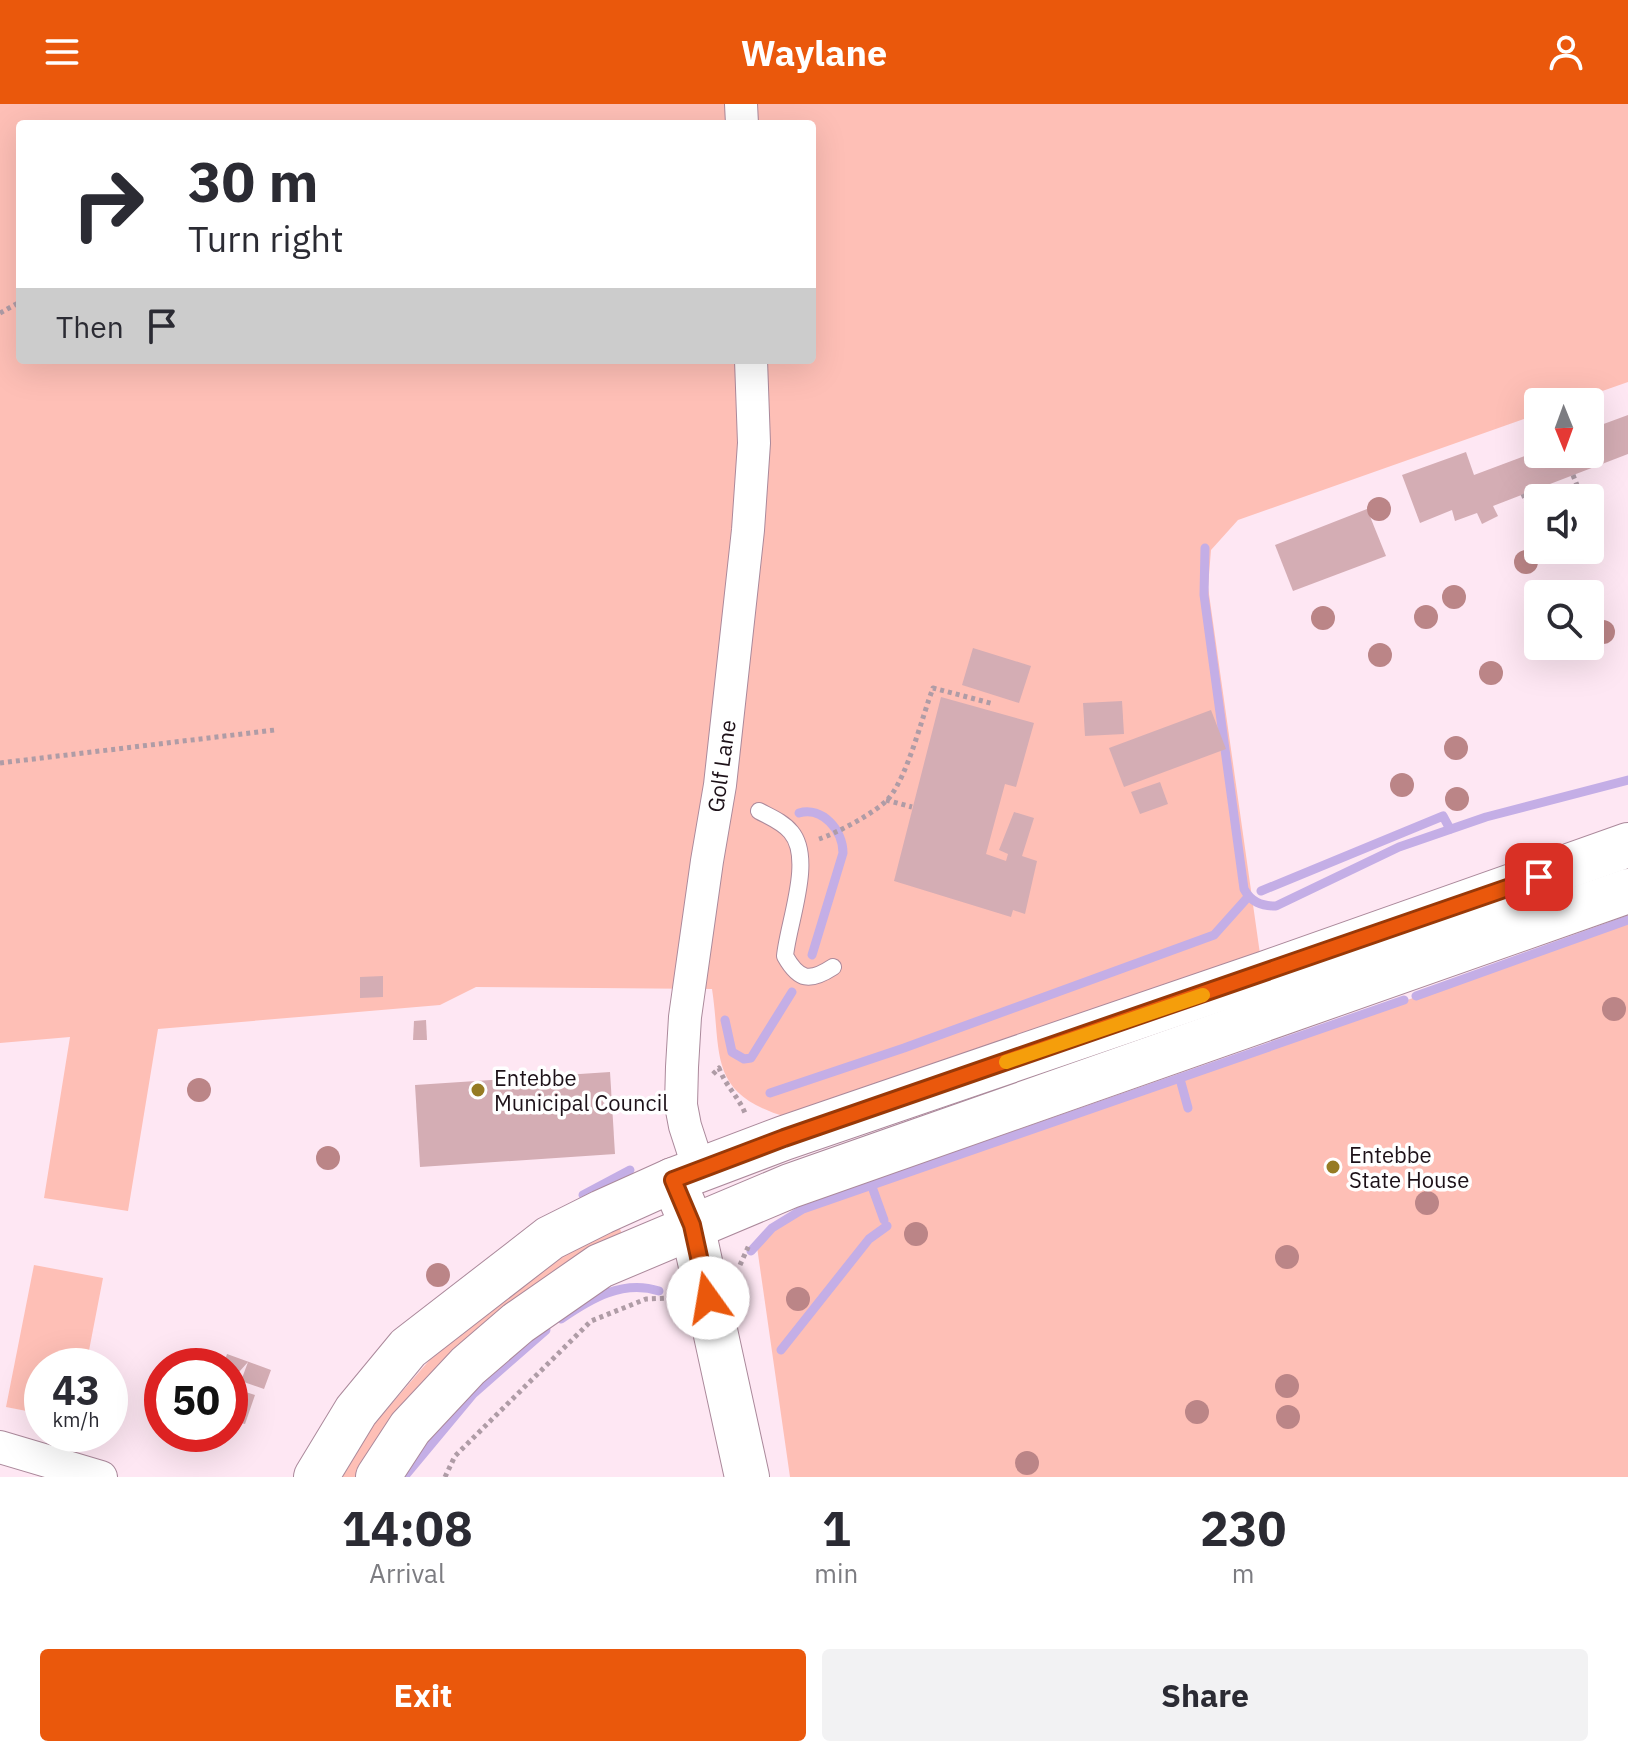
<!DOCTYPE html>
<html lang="en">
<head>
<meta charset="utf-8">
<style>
	:root { --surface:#fff; --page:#f2f2f3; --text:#2b2b33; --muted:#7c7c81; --accent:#ea580c }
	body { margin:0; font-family:"IBM Plex Sans",sans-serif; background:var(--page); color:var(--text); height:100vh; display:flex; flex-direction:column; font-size:30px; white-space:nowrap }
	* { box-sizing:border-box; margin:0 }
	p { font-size:26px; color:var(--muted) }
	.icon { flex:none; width:44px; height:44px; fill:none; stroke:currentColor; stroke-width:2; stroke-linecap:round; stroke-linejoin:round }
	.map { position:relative; height:1373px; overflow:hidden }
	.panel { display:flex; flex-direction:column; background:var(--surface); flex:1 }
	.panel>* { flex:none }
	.hud { position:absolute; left:16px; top:16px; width:800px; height:244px; border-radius:8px; box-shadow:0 8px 32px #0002; background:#fff; color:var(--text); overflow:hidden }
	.needle { width:52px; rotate:179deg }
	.fabs { position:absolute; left:1524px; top:284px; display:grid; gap:16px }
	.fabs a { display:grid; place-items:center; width:80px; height:80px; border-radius:8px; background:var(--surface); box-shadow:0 8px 32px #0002; font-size:40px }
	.speed { position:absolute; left:24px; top:1244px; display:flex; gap:16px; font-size:40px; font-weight:700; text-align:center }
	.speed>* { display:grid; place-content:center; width:104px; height:104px; border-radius:50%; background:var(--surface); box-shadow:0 8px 32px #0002; line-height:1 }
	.speed small { font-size:20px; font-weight:400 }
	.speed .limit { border:12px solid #d22; background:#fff; color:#111 }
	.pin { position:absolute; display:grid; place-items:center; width:68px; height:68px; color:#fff; margin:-34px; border-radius:16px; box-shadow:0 4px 12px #0006 }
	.me { position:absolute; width:88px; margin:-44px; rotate:347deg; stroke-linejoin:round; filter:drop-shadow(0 0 6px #0008) }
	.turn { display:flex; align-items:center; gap:28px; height:168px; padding:0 40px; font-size:36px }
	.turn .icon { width:104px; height:104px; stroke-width:2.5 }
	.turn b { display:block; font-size:56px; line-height:68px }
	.then { display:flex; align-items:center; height:76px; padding:0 40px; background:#0003; gap:16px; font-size:30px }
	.eta { display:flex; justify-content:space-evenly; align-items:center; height:136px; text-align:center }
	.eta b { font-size:48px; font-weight:700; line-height:56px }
	.primary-button { display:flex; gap:16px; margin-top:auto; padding:16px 40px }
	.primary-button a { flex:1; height:92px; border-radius:8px; background:var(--accent); color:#fff; font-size:32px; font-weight:700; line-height:92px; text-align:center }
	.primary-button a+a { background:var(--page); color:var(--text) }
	header { display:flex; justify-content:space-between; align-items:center; height:104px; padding:0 40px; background:var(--accent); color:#fff; font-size:36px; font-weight:700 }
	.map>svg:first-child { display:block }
</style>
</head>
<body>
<header><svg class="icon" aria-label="menu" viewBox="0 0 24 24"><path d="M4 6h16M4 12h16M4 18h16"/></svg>Waylane<svg class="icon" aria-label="person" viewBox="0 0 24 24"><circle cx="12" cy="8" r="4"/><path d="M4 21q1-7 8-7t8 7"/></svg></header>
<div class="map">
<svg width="1628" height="1373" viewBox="0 0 1628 1373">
	<rect width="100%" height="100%" fill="#fee7f3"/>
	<g fill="#febfb6" fill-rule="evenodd">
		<path d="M0,0H1628V278L1571,298H1538V310L1238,416L1211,446L1208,483L1260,850L786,1013C707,989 722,951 712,885L476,883L440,901L158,925L128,1107L44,1094L70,933L0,939ZM20,20H812V256H20Z"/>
		<path d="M1628,819V1373H790L757,1143C781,1107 832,1097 870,1083L883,1118H886L873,1082L1177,977L1182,993L1186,994L1181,975Z"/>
		<polygon points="612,1124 620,1125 622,1130 359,1373 339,1373 374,1320 446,1237 533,1168"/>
		<polygon points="34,1161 103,1174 86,1262 42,1262 42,1310 6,1303"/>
	</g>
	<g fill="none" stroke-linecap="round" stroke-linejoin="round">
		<g stroke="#c4aee6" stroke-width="9">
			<path d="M1205,444L1204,491L1244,785C1251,798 1261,802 1276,802L1399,743L1486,713L1628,676"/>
			<path d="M799,709C822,702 843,726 843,749L812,851"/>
			<polyline points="1261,787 1443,712 1450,725"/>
			<polyline points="1416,892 1628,816"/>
			<polyline points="725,916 732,948 744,955 751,954 792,888"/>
			<polyline points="1180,975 1188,1004"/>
			<polyline points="770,989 904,944 1214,831 1248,793"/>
			<polyline points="871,1080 884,1116"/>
			<polyline points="583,1091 630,1066"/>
			<polyline points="751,1147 772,1124 803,1105 1404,896"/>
			<path d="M561,1215C590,1195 623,1175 659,1187"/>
			<polyline points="781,1246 869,1135 887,1122"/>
			<polyline points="404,1373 473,1290 546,1226"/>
		</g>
	</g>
	<g fill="#d4adb4">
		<polygon points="1628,311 1628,350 1493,402 1498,412 1482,420 1477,409 1455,417 1452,406 1420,419 1402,371 1466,348 1474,371 1538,347 1538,350 1590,350 1590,325"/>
		<polygon points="1367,405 1386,452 1293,487 1275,441"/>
		<polygon points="973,544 1031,562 1019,599 962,581"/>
		<polygon points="941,593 1034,619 1016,683 1005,680 986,750 1006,757 1008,750 999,746 1014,708 1034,714 1022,752 1037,757 1025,810 1013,806 1011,813 894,777"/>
		<polygon points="1122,597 1124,630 1085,632 1083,599"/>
		<polygon points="1211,606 1226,645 1124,683 1109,644"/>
		<polygon points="1160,678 1168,700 1140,710 1131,688"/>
		<polygon points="383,872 383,893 360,894 360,873"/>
		<polygon points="426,916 427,936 413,936 414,917"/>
		<polygon points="610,968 615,1050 420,1063 415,981"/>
		<polygon points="227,1250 271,1266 264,1285 241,1277 248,1258 239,1268 230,1265 230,1262 223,1262"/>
		<polygon points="230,1283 255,1291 245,1320 230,1316"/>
	</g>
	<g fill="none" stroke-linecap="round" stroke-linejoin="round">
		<defs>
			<path id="service" d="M759,707C770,713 783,718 791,728C814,755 788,819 785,852C799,877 810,878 833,863"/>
			<g id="minor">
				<polyline points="741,0 742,20"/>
				<polyline points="699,1065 685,1022 681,1001 682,963 685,913 707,757 720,681 748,426 754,339 751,256"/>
				<polyline points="0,1343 101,1373"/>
			</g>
			<polyline id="secondary" points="673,1076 692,1121 747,1373"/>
			<g id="trunk">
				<polyline points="316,1373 356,1307 408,1244 550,1134 602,1108 673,1076 784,1034 1266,869 1628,741"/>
				<polyline points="378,1373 410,1324 468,1262 518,1219 600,1162 790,1082 1628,787"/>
			</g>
		</defs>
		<use href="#service" stroke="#ab899b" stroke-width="18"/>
		<use href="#minor" stroke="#ab899b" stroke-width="34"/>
		<use href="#secondary" stroke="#ab899b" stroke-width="46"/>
		<use href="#trunk" stroke="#ab899b" stroke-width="46"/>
		<g stroke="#af9ca6" stroke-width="5" stroke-dasharray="4 4" stroke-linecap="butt">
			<polyline points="0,209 20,198"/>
			<polyline points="1573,371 1582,394"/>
			<polyline points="1523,390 1538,425"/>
			<polyline points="1590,414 1591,417"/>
			<polyline points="0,659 275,626"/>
			<polyline points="886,696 912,703"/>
			<path d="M819,735C837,729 877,708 889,694C908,671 922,613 933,584L994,600"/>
			<path d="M713,970L719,964C725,981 738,992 745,1009"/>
			<polyline points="740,1161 749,1141"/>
			<polyline points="445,1373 455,1352 591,1217 646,1195 670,1194"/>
		</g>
		<use href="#service" stroke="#fff" stroke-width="16"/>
		<use href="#minor" stroke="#fff" stroke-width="32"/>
		<use href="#secondary" stroke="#fff" stroke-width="44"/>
		<use href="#trunk" stroke="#fff" stroke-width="44"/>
	</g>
	<g fill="#bb8587">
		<circle cx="1379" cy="405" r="12"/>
		<circle cx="1526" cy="458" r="12"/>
		<circle cx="1454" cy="493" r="12"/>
		<circle cx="1426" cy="513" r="12"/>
		<circle cx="1323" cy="514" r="12"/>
		<circle cx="1603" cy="528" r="12"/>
		<circle cx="1380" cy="551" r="12"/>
		<circle cx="1491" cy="569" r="12"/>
		<circle cx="1456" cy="644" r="12"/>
		<circle cx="1402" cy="681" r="12"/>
		<circle cx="1457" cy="695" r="12"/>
		<circle cx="1614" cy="905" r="12"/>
		<circle cx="199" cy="986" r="12"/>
		<circle cx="328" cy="1054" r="12"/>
		<circle cx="1427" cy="1099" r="12"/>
		<circle cx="916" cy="1130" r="12"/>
		<circle cx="1287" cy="1153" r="12"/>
		<circle cx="438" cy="1171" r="12"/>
		<circle cx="798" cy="1195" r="12"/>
		<circle cx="1287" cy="1282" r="12"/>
		<circle cx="1197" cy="1308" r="12"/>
		<circle cx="1288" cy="1313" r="12"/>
		<circle cx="1027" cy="1359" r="12"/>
	</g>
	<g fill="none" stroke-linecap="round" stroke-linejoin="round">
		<defs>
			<polyline id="route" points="708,1194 692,1121 673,1076 784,1034 1539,773"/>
		</defs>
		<use href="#route" stroke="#983908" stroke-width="20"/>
		<use href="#route" stroke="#ea580c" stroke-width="14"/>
		<polyline stroke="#f59e0b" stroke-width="14" points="1006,958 1203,891"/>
	</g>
	<g fill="#967b23" stroke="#fff" stroke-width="3">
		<circle cx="478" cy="986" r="8"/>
		<circle cx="1333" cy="1063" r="8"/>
	</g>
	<g text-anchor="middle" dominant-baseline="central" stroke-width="7" stroke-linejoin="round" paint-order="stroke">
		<g font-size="22" fill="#1d1118" stroke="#fff">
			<text transform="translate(721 662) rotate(-82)">Golf Lane</text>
		</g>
		<g font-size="22" fill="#1d1118" stroke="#fff" text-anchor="start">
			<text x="494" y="973">Entebbe<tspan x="494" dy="25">Municipal Council</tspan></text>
			<text x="1349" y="1050">Entebbe<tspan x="1349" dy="25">State House</tspan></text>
		</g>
	</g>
</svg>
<div class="fabs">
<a><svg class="needle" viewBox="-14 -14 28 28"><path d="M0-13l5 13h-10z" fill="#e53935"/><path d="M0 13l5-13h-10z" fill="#7c7c81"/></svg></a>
<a><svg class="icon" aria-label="sound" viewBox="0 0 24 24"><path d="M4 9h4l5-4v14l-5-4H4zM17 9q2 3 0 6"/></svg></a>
<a><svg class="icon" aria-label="search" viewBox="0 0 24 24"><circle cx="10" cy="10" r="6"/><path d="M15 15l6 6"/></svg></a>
</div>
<div class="speed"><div>43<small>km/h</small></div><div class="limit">50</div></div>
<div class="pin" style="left:1539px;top:773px;background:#d93025"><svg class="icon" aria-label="arrive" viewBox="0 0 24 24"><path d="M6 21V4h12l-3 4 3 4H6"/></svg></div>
<svg class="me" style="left:708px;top:1194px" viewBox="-20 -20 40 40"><circle r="19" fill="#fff"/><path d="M0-13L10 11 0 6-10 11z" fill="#ea580c"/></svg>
<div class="hud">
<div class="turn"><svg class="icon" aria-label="right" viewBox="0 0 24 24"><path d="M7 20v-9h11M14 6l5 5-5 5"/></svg><div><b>30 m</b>Turn right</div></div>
<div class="then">Then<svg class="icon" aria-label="arrive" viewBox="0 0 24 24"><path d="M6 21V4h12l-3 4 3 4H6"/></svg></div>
</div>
</div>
<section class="panel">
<div class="eta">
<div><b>14:08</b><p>Arrival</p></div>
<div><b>1</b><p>min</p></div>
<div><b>230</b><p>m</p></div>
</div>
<div class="primary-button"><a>Exit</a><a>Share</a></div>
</section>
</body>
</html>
